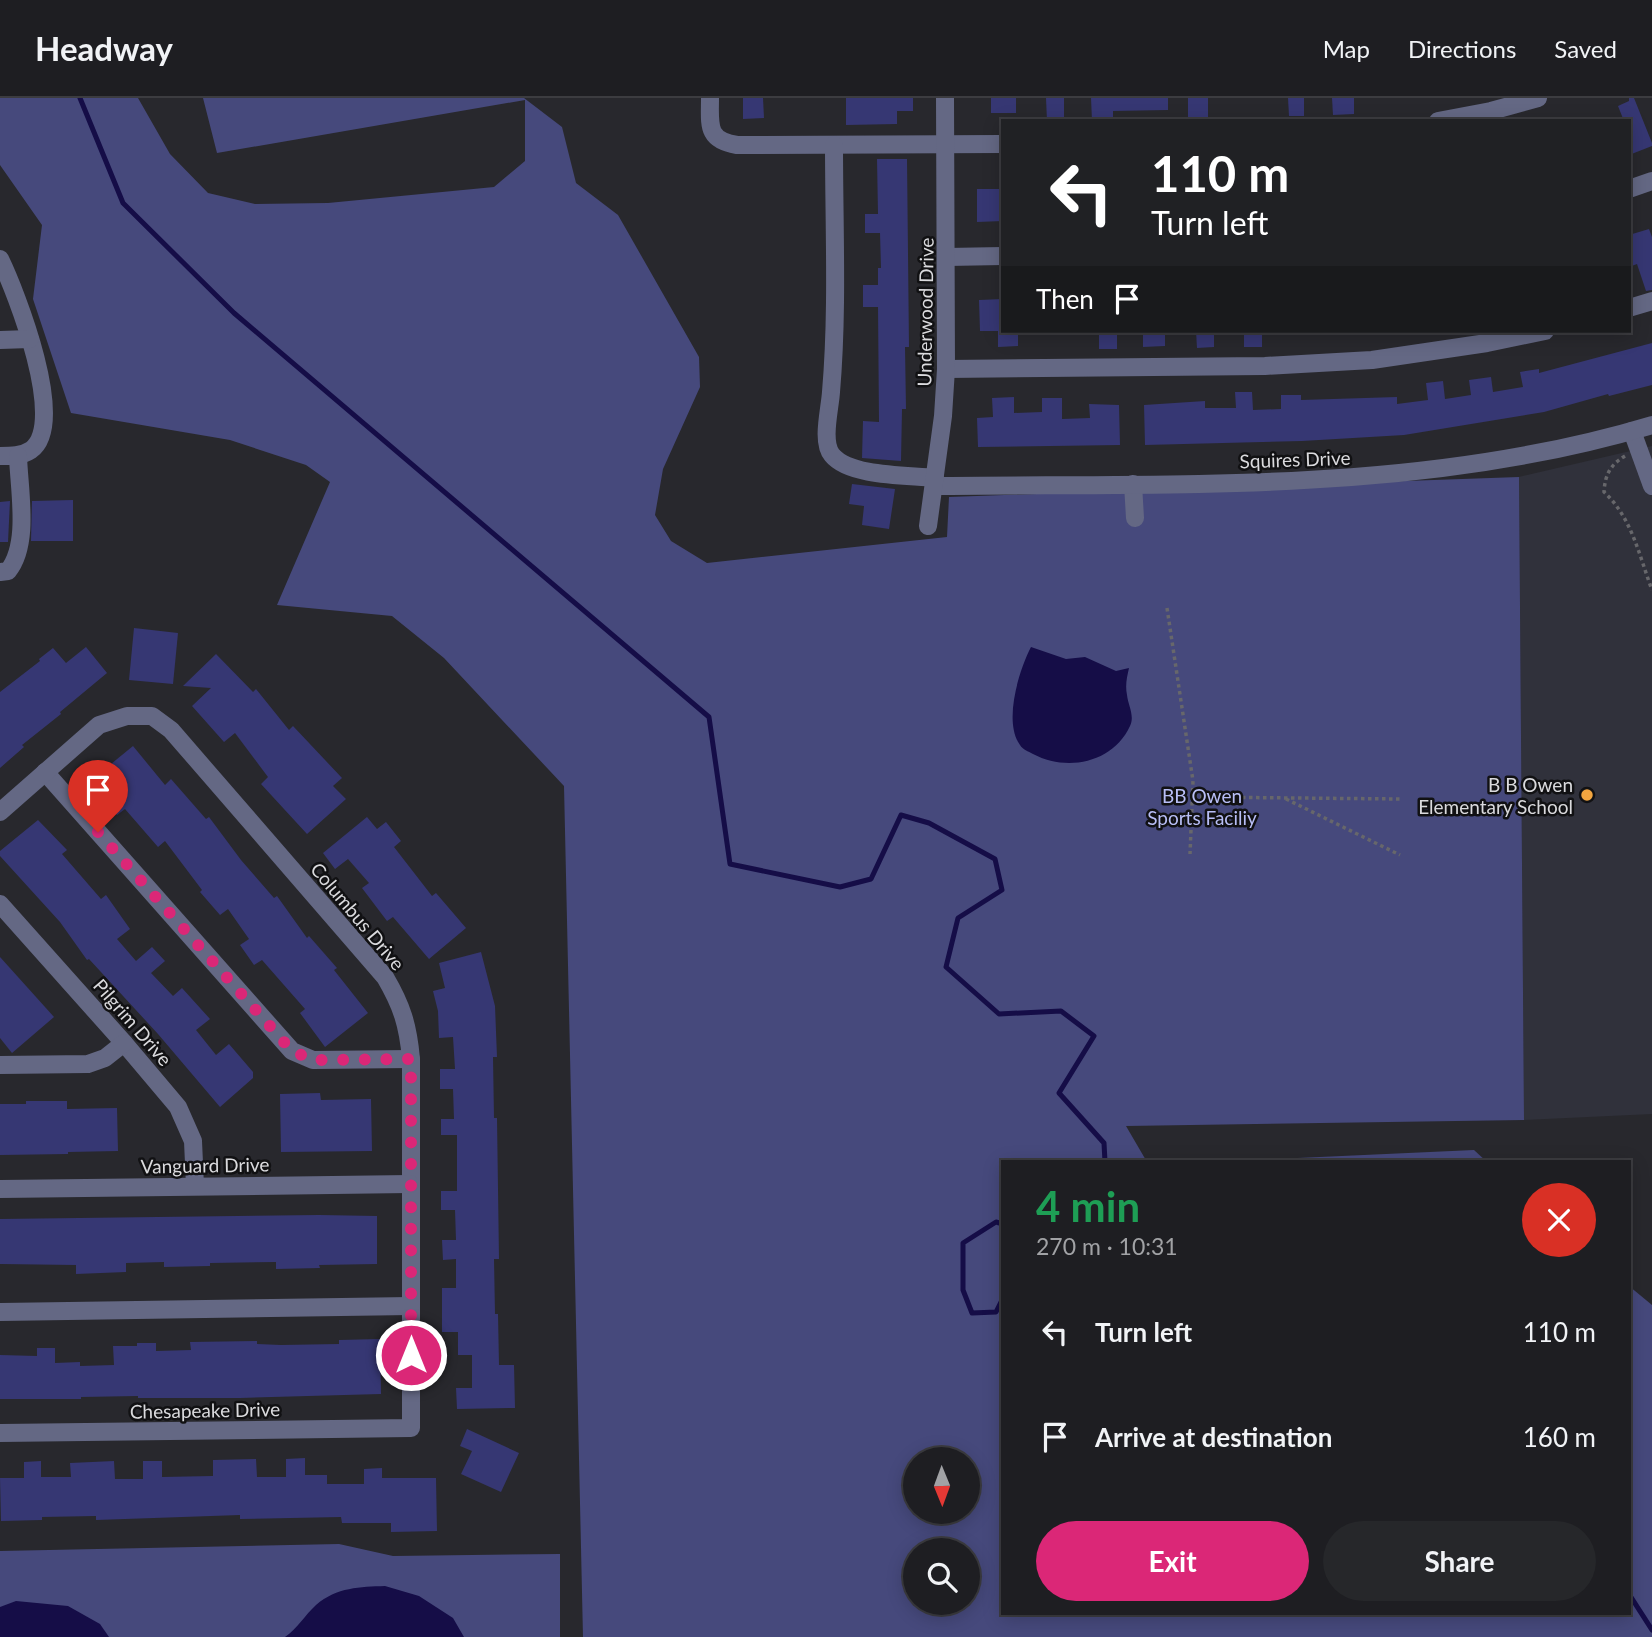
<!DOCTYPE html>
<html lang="en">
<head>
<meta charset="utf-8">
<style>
	:root { --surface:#1e1e22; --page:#26272a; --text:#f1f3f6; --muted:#a1a2a5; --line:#3c3c40; --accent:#db2777 }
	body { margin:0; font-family:Lato,sans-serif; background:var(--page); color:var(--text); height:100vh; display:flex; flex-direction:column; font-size:26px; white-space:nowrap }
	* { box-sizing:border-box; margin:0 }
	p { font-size:23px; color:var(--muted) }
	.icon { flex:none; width:38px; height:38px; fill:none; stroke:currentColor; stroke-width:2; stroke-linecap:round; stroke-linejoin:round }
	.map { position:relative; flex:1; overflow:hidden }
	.panel { position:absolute; left:1001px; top:1062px; width:630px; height:455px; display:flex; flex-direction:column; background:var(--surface); border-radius:0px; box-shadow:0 4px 18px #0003,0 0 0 2px var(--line) }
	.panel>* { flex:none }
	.banner { position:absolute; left:1001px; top:21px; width:630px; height:214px; border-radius:0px; box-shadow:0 4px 18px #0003,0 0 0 2px var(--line); background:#202124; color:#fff; overflow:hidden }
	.needle { width:46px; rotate:179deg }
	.fabs { position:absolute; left:903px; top:1349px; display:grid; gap:14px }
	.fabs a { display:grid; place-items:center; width:77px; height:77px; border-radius:50%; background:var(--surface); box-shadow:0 4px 18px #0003,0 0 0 2px var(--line); font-size:35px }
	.pin { position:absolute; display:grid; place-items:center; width:60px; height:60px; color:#fff; margin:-72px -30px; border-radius:50% 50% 50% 0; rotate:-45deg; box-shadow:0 0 7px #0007 }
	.pin .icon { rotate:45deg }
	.me { position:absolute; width:77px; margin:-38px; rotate:0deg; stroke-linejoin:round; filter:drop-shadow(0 0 5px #0008) }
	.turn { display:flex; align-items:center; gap:24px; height:147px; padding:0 35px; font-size:32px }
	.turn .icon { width:91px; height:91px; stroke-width:2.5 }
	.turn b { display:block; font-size:49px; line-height:60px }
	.then { display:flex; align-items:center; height:66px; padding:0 35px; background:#0003; gap:14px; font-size:26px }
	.round { display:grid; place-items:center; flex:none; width:74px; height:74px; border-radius:37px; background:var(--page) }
	.overview { display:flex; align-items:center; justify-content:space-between; height:119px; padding:0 35px }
	h1 { font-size:42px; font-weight:700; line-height:52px; color:#1e9e55 }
	.cta { display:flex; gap:14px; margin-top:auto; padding:14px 35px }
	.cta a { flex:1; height:80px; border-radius:42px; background:var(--accent); color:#fff; font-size:28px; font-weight:700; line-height:80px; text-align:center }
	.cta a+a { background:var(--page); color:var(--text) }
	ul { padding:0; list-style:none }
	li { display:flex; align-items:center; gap:21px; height:105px; padding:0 35px }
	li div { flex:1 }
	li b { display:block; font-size:26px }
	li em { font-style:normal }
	header { display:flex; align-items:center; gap:42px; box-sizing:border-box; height:98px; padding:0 35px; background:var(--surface); border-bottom:2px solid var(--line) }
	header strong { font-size:33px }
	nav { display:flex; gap:38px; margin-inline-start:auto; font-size:24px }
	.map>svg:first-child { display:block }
</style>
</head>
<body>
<header>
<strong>Headway</strong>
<nav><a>Map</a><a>Directions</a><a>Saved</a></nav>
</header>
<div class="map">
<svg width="1652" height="1539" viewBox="0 0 1652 1539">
	<rect width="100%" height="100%" fill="#28282d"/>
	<polygon fill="#30313b" points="1652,348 1652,1016 1524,1022 1519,379"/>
	<g fill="#46497c" fill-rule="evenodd">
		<path d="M0,0H138L170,56L208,95L255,106L328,105L494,89L525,63V2L217,55L203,0H524L562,29L576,85L618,117L699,259L700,289L663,371L655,417L671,443L707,465L947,439L949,399L1519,379L1524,1022L1126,1028L1147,1064H1003V1516H1629V1188L1652,1207V1539H583L564,688L444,560L392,518L277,507L330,384L306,367L230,342L71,315L33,201L42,127L0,67ZM915,1362H968V1414H915ZM915,1452H968V1505H915Z"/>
		<polygon points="1474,1052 1487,1064 1210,1064"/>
		<polygon points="339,1446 393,1458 560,1456 560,1539 0,1539 0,1453"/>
	</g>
	<g fill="#150d47">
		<path d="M1031,549L1066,561L1085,559L1116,573L1129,570C1127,579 1125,587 1127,597C1128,607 1135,618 1130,628C1113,665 1067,674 1033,656C1028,653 1023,652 1020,647C1003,624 1019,572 1031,549Z"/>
		<path d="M385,1488L419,1498L453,1520L464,1539H285C297,1531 305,1517 316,1507C337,1489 360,1489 385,1488Z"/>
		<polygon points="16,1503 68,1508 100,1526 109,1539 0,1539 0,1509"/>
	</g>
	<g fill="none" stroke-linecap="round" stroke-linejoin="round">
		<g stroke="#150d47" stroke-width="5">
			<polyline points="80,0 123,105 234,215 709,619 730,766 840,789 871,781 901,717 929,725 995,761 1002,792 958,820 946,869 999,916 1061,913 1094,938 1059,995 1104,1045 1105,1064"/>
			<polyline points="1003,1126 996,1124 963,1145 963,1192 972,1215 996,1214 1003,1200"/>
			<polyline points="1629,1496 1652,1532"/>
		</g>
	</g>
	<g fill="#363773">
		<polygon points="743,0 763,0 764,20 743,21"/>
		<polygon points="846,0 913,0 913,13 897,13 897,26 846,27"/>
		<rect x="991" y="0" width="25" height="15"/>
		<polygon points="1046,0 1064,0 1064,23 1047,23"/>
		<polygon points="1091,0 1168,0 1168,12 1113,13 1113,23 1092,23"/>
		<rect x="1188" y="0" width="20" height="20"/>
		<polygon points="1288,0 1304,0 1304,18 1289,18"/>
		<polygon points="1332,0 1354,0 1354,16 1333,17"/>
		<polygon points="1629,0 1634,0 1652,45 1652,48 1629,57 1629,23 1624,23 1618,8 1629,3"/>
		<polygon points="877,61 907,61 909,249 905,249 906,311 902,311 901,363 862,360 863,323 879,324 878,209 863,209 863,187 878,187 878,170 881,170 880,135 865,135 865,116 878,116"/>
		<polygon points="977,91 1003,91 1003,123 977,124"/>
		<polygon points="1649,131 1652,139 1652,192 1646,193 1637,166 1629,169 1629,137"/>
		<polygon points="1003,201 1003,233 1018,233 1018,248 998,249 998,233 980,233 979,202"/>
		<rect x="1099" y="233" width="18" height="18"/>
		<polygon points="1143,233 1165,233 1165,248 1143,249"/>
		<polygon points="1196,233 1214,233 1214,249 1197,250"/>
		<rect x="1244" y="233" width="18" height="16"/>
		<polygon points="1652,245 1652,287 1609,298 1608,296 1544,314 1404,337 1302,343 1145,347 1144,307 1205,303 1205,310 1236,310 1235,294 1252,294 1253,312 1281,311 1281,297 1301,297 1301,302 1397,299 1397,306 1428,302 1426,285 1443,283 1445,301 1471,297 1469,282 1491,279 1493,294 1523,289 1520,274 1539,271 1539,275"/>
		<polygon points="1014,299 1014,315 1042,314 1042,300 1062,300 1062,321 1090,320 1089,306 1119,307 1120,347 978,349 977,320 993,319 992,300"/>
		<polygon points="852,386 895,391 889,431 862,427 864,408 849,406"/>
		<polygon points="73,402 73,443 31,443 32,403"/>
		<polygon points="10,403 8,444 0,444 0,404"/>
		<polygon points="134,530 178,535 173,586 129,582"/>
		<polygon points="86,549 107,575 60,614 61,616 22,647 24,649 0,670 0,594 40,563 39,561 53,550 66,565"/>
		<polygon points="216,556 253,594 256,591 289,632 293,628 342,680 333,688 346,701 307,736 261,686 268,679 235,635 224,644 192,608 211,590 183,588"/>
		<polygon points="133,648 165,687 171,681 206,721 209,719 241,762 274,800 277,798 307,840 309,838 337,870 334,872 368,915 325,949 300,915 305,911 262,862 254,867 240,847 249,841 228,811 220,817 200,794 202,792 165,743 158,749 125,711 117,717 89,684"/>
		<polygon points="367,719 377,731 386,724 401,743 394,749 432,798 436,795 466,830 429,861 393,819 387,823 362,790 369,785 348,761 335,771 323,755"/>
		<polygon points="38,722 67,752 62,756 101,801 106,797 130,831 117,841 136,863 152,849 165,863 151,875 173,898 182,890 210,921 196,932 216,957 229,946 253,974 253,980 220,1009 158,936 89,861 87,862 60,824 0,758 0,753"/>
		<polygon points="481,854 495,908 497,959 493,959 494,1020 497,1020 499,1161 494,1161 495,1216 498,1216 499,1267 514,1267 515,1310 457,1311 456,1290 472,1290 472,1257 458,1257 458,1234 442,1234 442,1190 456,1190 456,1161 443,1162 442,1142 456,1142 455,1112 441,1112 441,1093 457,1093 457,1037 441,1037 441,1021 454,1021 453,991 440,991 440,971 455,971 453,939 439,940 438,913 433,893 445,890 439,865"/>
		<polygon points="0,859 54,919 12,955 0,940"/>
		<polygon points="320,995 321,1002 371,1001 372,1053 281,1054 280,996"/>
		<polygon points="26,1003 67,1003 67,1011 117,1010 118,1053 68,1054 68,1056 0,1057 0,1006 26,1006"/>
		<polygon points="319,1117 377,1118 377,1166 319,1167 320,1170 276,1171 276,1164 210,1165 210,1168 164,1169 164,1164 126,1165 126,1174 76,1176 76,1167 0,1166 0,1121"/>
		<polygon points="380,1241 381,1296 240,1300 138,1300 138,1298 81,1299 81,1301 0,1301 0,1257 37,1258 37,1250 55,1250 55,1265 80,1264 80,1268 114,1267 113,1248 137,1248 137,1245 156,1245 156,1253 191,1252 190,1244 257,1243 257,1246 281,1247 339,1246 339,1242"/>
		<polygon points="467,1331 519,1355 501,1394 461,1376 472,1353 460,1348"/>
		<polygon points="305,1360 305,1377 327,1377 327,1386 364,1386 364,1371 382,1370 382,1380 436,1380 437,1433 391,1434 391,1425 342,1425 341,1419 240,1421 240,1417 96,1422 96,1418 42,1419 42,1422 1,1423 0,1380 24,1380 24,1364 41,1363 41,1379 71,1379 70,1365 114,1363 115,1381 143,1381 143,1363 162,1363 162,1379 213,1378 213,1362 256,1361 257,1379 286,1379 286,1361"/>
	</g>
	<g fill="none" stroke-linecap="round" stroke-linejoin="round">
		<g stroke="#67676b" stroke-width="3.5" stroke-dasharray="3.5 3.5" stroke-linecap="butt">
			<path d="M1625,358C1610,367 1605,377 1604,394C1632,420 1639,457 1652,492"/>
			<polyline points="1167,510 1193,683 1190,756"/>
			<polyline points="1193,699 1400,701"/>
			<polyline points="1286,701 1400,757"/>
		</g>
		<g stroke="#646884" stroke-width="18">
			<path d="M710,0C710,27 706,42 737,47L1003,46"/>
			<polyline points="1438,23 1491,13 1538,0"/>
			<path d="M834,47C834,130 838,213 831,294C830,311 821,344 832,357C850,379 908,377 935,380"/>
			<polyline points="1629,91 1652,83"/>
			<polyline points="947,159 1003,158"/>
			<path d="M0,161C16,194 68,326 31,352C22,358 11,358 0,358"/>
			<polyline points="1629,210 1652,203"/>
			<polyline points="0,242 30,241"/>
			<polyline points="946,271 1265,268 1372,262 1487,245 1545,233"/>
			<polyline points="1632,333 1652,388"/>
			<polyline points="1133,386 1135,420"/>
			<path d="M934,388C1174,385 1419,397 1652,327"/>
			<polyline points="928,428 943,318 946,271 945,0"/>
			<path d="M0,474L8,473C30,446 19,392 18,358"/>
			<polyline points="45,674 292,953 313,962 411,961"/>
			<path d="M0,714L99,627L127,618H152L171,632L385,879C402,908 408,927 411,961V1330L0,1335"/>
			<polyline points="0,806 124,945 178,1009 193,1043 195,1088"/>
			<polyline points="0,967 88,966 105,960 124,945"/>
			<polyline points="0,1091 410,1086"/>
			<polyline points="0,1214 411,1208"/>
		</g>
	</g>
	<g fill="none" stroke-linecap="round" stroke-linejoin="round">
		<polyline stroke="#db2777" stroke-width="12" stroke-dasharray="0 21.6" points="98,734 292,953 313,962 411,961 411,1257"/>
	</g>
	<circle fill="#f2a540" stroke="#111113" stroke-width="2.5" cx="1587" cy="697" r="7"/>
	<g text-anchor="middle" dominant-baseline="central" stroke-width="5" stroke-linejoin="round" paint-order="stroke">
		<g font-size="19" fill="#dadadd" stroke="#111113">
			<text transform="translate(925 214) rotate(-89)">Underwood Drive</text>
			<text transform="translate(1295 361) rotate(-2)">Squires Drive</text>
			<text transform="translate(358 818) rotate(50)">Columbus Drive</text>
			<text transform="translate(133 924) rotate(49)">Pilgrim Drive</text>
			<text transform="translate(205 1067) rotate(-1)">Vanguard Drive</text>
			<text transform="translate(205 1312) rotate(-1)">Chesapeake Drive</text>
		</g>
		<g font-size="19" fill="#dadadd" stroke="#111113" text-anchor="end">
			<text x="1573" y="686">B B Owen<tspan x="1573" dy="22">Elementary School</tspan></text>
		</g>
		<g font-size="19" fill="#b8bef6" stroke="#111113">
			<text x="1202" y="697">BB Owen<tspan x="1202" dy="22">Sports Faciliy</tspan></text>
		</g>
	</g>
</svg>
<div class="fabs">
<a><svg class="needle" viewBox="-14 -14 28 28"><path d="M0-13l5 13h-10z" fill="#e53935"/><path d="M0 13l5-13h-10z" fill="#a1a2a5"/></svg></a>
<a><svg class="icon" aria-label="search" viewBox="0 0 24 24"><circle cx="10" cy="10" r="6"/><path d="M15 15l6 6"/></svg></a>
</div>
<div class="pin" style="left:98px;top:734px;background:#d93025"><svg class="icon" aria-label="arrive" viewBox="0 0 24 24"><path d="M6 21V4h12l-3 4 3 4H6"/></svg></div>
<svg class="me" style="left:411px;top:1257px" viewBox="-20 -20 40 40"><circle r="17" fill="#db2777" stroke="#fff" stroke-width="3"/><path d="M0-11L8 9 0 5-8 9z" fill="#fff"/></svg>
<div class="banner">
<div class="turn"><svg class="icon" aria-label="left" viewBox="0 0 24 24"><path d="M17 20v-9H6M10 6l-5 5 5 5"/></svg><div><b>110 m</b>Turn left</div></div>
<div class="then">Then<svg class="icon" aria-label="arrive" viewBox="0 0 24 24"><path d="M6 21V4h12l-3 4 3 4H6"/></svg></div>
</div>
<section class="panel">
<div class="overview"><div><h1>4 min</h1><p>270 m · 10:31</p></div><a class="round" style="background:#d93025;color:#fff"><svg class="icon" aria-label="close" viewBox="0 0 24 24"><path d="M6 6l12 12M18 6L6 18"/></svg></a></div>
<ul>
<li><svg class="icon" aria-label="left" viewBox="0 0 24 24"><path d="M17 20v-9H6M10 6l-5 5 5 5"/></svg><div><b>Turn left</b></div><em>110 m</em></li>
<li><svg class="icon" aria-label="arrive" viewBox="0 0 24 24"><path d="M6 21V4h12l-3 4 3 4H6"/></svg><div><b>Arrive at destination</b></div><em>160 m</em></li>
</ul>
<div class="cta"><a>Exit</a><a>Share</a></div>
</section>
</div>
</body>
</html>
